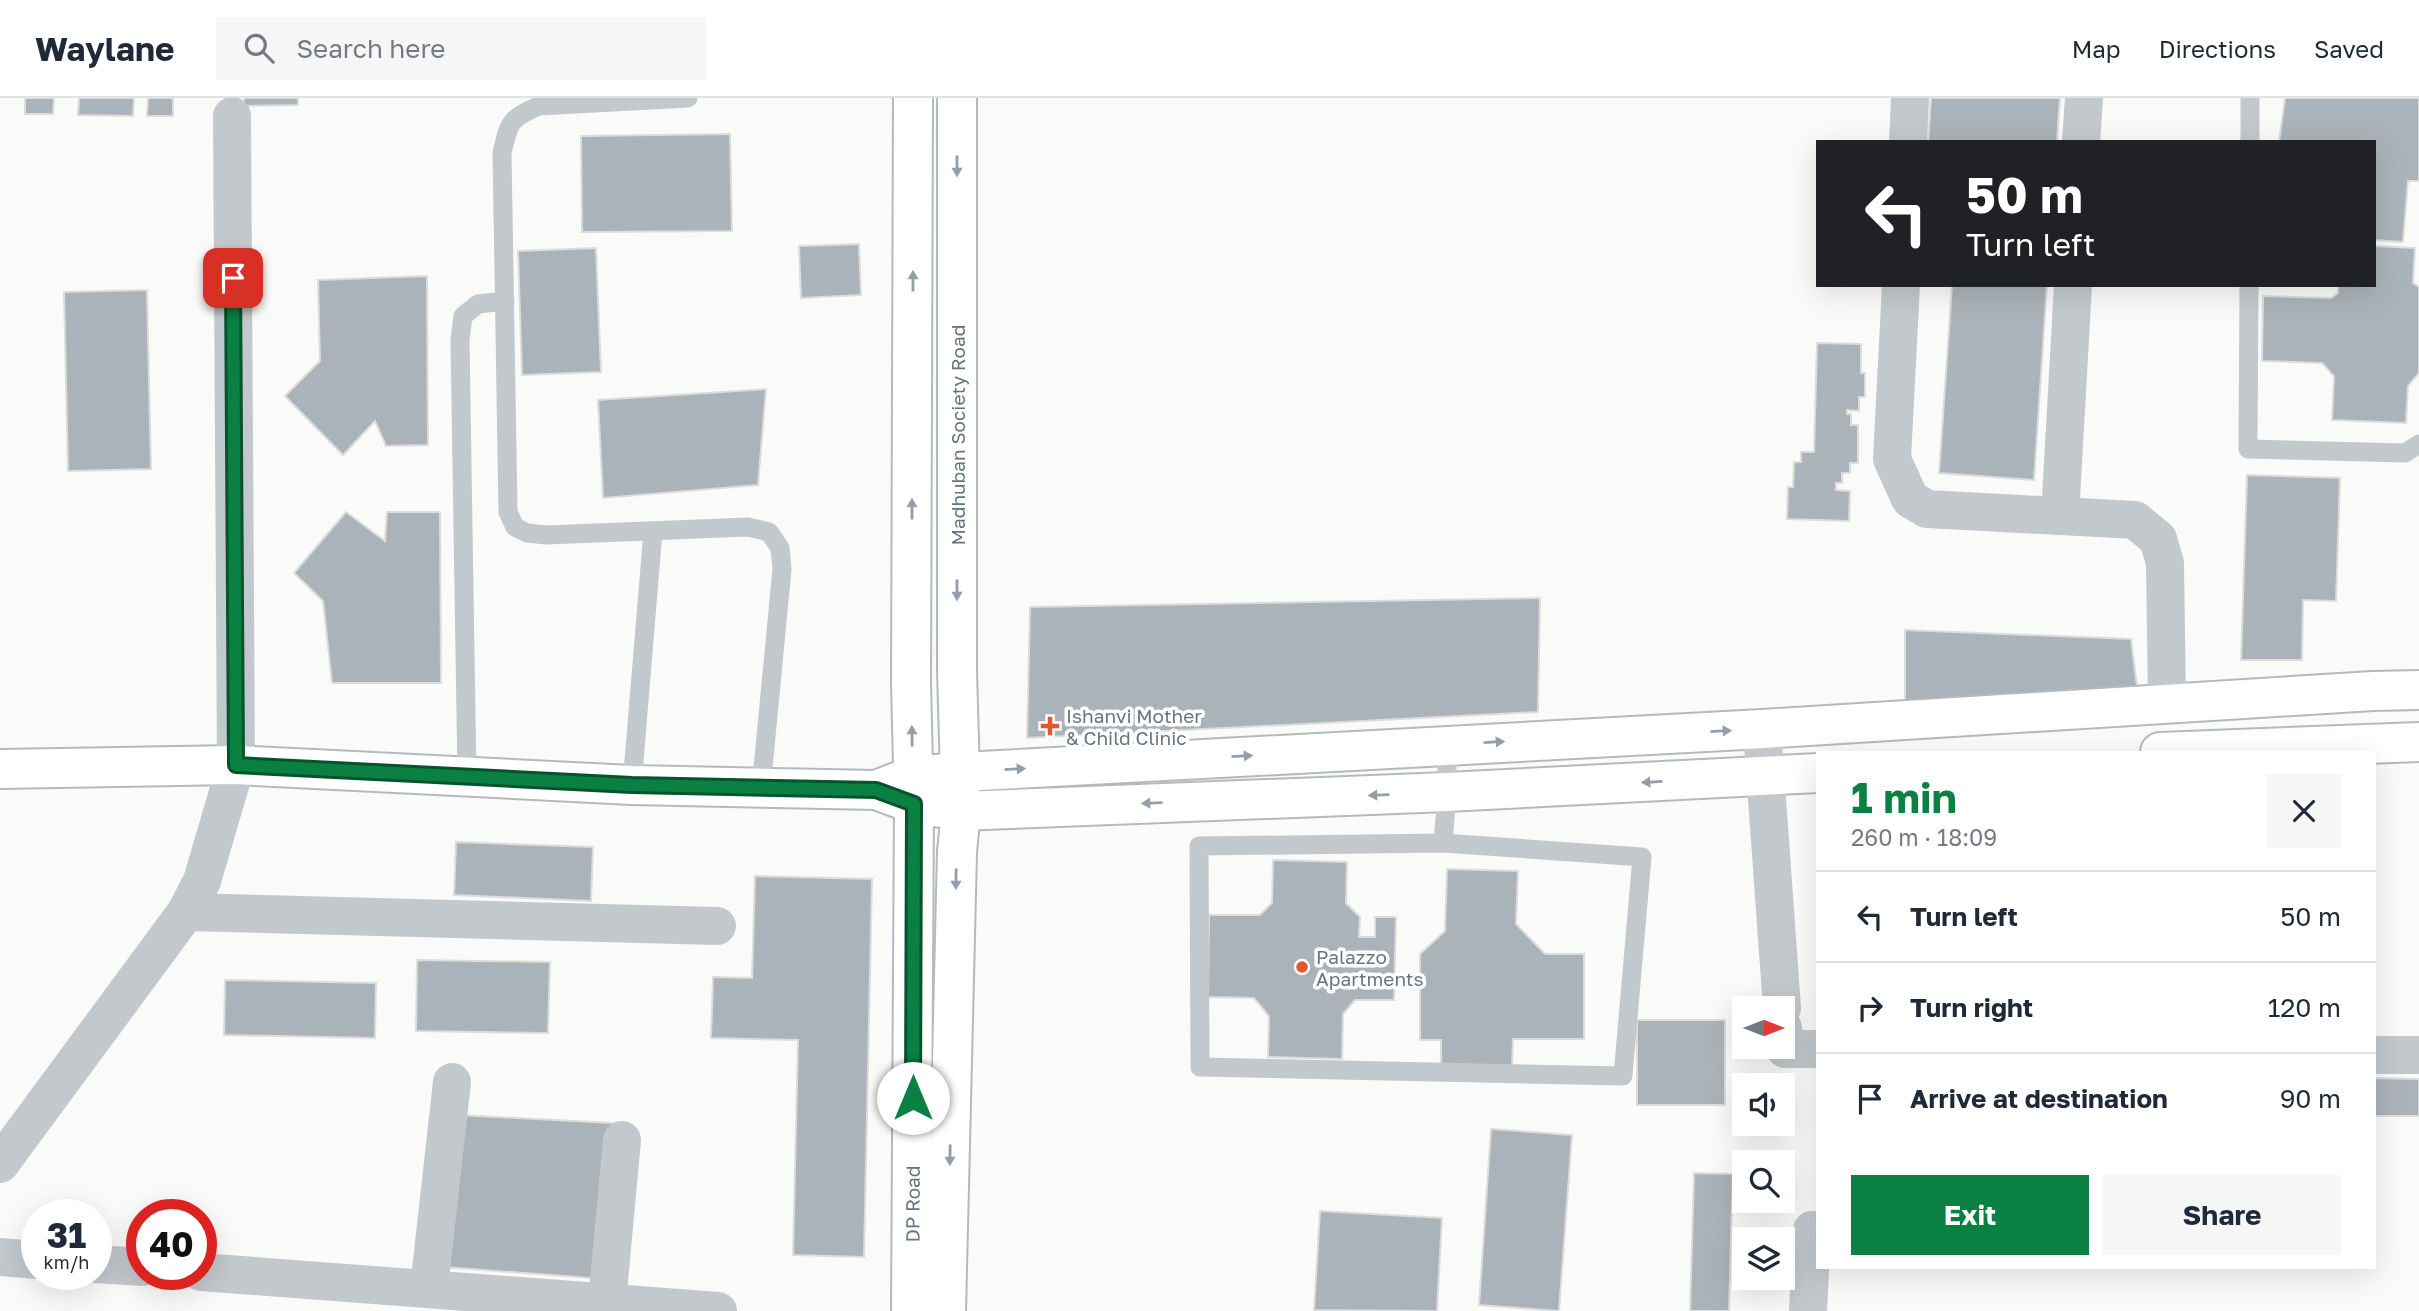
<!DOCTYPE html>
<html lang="en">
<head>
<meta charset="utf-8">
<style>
	:root { --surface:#fff; --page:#f6f6f7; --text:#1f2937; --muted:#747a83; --line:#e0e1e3; --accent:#0b8043 }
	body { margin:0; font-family:"Golos Text",sans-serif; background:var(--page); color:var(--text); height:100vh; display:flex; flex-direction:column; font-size:26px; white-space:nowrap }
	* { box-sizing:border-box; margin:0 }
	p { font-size:23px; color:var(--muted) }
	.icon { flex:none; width:38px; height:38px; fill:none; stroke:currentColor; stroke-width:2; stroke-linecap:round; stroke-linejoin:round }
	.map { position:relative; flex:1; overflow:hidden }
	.sheet { position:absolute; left:1816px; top:653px; width:560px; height:518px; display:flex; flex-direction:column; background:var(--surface); border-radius:0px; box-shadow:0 7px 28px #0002 }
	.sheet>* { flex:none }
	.banner { position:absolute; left:1816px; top:42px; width:560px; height:147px; border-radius:0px; box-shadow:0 7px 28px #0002; background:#202124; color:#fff; overflow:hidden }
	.needle { width:46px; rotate:90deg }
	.tools { position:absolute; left:1732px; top:898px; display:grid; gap:14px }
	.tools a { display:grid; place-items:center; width:63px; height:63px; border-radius:0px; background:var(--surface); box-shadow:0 7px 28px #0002; font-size:35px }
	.speed { position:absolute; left:21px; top:1101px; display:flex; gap:14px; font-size:35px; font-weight:700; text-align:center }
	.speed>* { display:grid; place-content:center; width:91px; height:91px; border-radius:50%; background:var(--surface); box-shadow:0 7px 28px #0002; line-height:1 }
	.speed small { font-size:18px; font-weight:400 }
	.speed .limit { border:10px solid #d22; background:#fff; color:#111 }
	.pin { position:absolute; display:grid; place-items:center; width:60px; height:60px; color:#fff; margin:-30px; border-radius:14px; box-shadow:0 4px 10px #0006 }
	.me { position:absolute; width:77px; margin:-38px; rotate:0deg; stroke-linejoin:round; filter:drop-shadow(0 0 5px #0008) }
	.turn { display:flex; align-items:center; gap:24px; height:147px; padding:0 35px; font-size:32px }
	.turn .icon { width:91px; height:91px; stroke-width:2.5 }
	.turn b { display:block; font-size:49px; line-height:60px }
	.round { display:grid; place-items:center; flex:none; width:74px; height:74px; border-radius:0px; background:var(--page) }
	.headline { display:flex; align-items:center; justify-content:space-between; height:119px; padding:0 35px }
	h1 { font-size:42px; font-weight:700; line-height:52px; color:var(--accent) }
	.button { display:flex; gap:14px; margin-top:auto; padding:14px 35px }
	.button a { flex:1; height:80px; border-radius:0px; background:var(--accent); color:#fff; font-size:28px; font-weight:700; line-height:80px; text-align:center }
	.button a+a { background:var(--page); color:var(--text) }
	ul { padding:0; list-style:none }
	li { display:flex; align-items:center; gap:21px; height:91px; padding:0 35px; border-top:2px solid var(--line) }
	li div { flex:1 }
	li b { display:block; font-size:26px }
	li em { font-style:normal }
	header { display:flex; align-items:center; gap:42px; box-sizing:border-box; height:98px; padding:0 35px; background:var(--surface); border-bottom:2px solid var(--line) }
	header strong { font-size:33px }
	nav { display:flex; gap:38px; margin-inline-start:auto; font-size:24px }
	.search { width:490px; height:63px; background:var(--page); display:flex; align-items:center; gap:18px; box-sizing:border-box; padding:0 24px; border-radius:0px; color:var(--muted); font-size:26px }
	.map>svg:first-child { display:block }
</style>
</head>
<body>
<header>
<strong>Waylane</strong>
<div class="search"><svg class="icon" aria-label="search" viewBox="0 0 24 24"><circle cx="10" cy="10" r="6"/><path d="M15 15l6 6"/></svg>Search here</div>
<nav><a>Map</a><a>Directions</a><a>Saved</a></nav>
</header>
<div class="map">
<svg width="2419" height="1213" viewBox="0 0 2419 1213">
	<rect width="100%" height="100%" fill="#fafaf8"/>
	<g fill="#aab3b9" stroke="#dcdcda" stroke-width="2">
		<polygon points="25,0 54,0 53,16 25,16"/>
		<polygon points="79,0 134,0 133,18 78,17"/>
		<polygon points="148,0 173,0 173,18 147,18"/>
		<polygon points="244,0 298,0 298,7 244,8"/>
		<polygon points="1931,0 2060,0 2057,44 1928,44"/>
		<polygon points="2285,0 2419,0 2419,83 2408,83 2403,144 2375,142 2375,44 2279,44"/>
		<polygon points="730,36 732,133 582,134 581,38"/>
		<polygon points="859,146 861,197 801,200 799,148"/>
		<polygon points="2375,148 2415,150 2413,185 2419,189 2419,275 2408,288 2406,325 2332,322 2334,278 2322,265 2262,263 2263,198 2331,200 2338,195 2338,187 2375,187"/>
		<polygon points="596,150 601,274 522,277 518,153"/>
		<polygon points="427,178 428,347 386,348 375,323 343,357 285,298 320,263 318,182"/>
		<polygon points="1952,187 2047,187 2034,382 1939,375"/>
		<polygon points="147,192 151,371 68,373 64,194"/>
		<polygon points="1817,245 1861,246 1861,275 1865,275 1865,299 1859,299 1859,313 1847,312 1847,316 1851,316 1851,327 1858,327 1858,365 1850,365 1850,375 1842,375 1842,385 1836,385 1836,392 1850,393 1849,423 1787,421 1788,389 1793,389 1794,364 1801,364 1801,354 1814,354"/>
		<polygon points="766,291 758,387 603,400 598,302"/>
		<polygon points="2247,377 2340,380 2336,503 2303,502 2302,562 2241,562"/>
		<polygon points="346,414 385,443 387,414 440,414 441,585 332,585 323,503 294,475"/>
		<polygon points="1540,500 1538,614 1027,640 1030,509"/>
		<polygon points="1905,532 2131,541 2138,596 1905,615"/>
		<polygon points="456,744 593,749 591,803 454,797"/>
		<polygon points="1273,762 1347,764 1346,805 1360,819 1359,839 1375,839 1375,819 1396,819 1394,902 1355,902 1343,916 1342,961 1268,959 1269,918 1254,900 1208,899 1209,817 1260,817 1272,805"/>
		<polygon points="1447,771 1518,773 1516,826 1545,856 1584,856 1584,941 1513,941 1512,969 1441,967 1441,942 1420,942 1420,856 1445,833"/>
		<polygon points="755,778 872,781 864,1159 793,1157 798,942 711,940 713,879 752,880"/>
		<polygon points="417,862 550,864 548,935 416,933"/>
		<polygon points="225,882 376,885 375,940 224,937"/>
		<rect x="1637" y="922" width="88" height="85"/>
		<polygon points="2375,980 2419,981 2419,1018 2375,1018"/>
		<polygon points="459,1017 612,1025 604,1181 444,1169"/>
		<polygon points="1491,1031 1572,1037 1559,1213 1479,1207"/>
		<polygon points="1694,1075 1733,1076 1729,1213 1690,1213"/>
		<polygon points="1320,1113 1442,1120 1437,1213 1314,1212"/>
	</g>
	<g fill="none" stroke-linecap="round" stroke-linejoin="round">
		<defs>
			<g id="secondary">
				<polyline points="2160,654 2419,644"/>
				<polyline points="0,671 236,667 632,687 876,692 914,706 961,713 1447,694 1818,675"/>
				<polyline points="876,692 912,678 961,674 1762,631 2373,593 2419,592"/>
				<path id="s1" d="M911,1213L914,706L911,586L913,0"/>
				<polyline points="946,1213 957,754 961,713 957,573 957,0"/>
			</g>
		</defs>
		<use href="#secondary" stroke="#b3babf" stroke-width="42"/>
		<g stroke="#c3c8cc" stroke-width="19">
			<path d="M688,0L539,8C510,20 509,24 502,55L508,414L515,429L527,435L546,437L748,429L769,434L780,450L782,471L761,691"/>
			<polyline points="2250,44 2250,0"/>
			<polyline points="2249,187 2248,351 2405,355 2419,346"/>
			<polyline points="467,679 460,242 463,218 478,206 505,203"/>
			<polyline points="632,687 653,433"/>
			<polyline points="1443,745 1199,748 1200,969 1623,978 1642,759 1443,745 1447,694 1447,646"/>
		</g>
		<g stroke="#c3c8cc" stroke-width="38">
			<polyline points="1908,44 1910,0"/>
			<polyline points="2081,44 2084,0"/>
			<polyline points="1901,187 1892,361 1910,401 1927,411 2135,422 2158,441 2165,465 2167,604"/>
			<polyline points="2060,418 2073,187"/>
			<polyline points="1762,631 1782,910"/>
			<polyline points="186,814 717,828"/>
			<polyline points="1783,930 1785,951 1818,951"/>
			<polyline points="2375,957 2419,957"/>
			<polyline points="0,1066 186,814 202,783 236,667 232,18"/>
			<polyline points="0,1159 37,1162"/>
			<polyline points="96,1166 142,1169"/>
			<polyline points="201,1174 718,1213"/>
			<polyline points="429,1190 452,984"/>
			<polyline points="607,1204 622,1042"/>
			<polyline points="1808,1213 1812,1132 1818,1132"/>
		</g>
		<use href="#secondary" stroke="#fff" stroke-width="38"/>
	</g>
	<defs><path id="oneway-solid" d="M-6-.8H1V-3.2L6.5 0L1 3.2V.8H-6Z" transform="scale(1.75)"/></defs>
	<g fill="#939fa8">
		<use href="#oneway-solid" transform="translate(957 68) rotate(90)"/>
		<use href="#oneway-solid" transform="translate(913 183) rotate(-90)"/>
		<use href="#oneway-solid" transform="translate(912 411) rotate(-90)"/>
		<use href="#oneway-solid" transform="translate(957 492) rotate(90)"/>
		<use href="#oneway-solid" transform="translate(1721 633) rotate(-3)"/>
		<use href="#oneway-solid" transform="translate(912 638) rotate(-91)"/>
		<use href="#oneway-solid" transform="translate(1494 644) rotate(-3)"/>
		<use href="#oneway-solid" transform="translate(1242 658) rotate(-3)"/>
		<use href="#oneway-solid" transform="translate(1015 671) rotate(-3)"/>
		<use href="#oneway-solid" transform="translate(1652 684) rotate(177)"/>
		<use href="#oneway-solid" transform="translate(1379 697) rotate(178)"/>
		<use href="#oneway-solid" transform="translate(1152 705) rotate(178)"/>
		<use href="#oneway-solid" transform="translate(956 781) rotate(91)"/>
		<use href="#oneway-solid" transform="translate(950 1057) rotate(91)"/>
	</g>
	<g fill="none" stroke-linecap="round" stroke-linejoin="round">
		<defs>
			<polyline id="route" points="233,180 236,667 632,687 876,692 914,706 913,1000"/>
		</defs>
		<use href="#route" stroke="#07532c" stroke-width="18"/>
		<use href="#route" stroke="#0b8043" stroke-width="12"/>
	</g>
	<g fill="#e4572e" stroke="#fff" stroke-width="2.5">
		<path d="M1046.5 617.5h7v7h7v7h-7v7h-7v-7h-7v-7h7z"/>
		<circle cx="1302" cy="869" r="7"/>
	</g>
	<g text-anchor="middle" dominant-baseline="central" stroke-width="7" stroke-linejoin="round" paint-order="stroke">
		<g font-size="19" fill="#657683" stroke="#fff">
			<text transform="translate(957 337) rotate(-90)">Madhuban Society Road</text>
			<text stroke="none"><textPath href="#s1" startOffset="107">DP Road</textPath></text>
		</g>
		<g font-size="19" fill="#657683" stroke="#fff" text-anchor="start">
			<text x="1066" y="617">Ishanvi Mother<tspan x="1066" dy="22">&amp; Child Clinic</tspan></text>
			<text x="1316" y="858">Palazzo<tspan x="1316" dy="22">Apartments</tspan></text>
		</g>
	</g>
</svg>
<div class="tools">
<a><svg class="needle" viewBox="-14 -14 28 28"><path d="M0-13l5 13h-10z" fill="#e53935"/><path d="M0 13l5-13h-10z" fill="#747a83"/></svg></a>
<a><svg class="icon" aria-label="sound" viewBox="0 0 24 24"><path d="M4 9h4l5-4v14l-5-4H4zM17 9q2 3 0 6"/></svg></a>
<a><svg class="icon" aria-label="search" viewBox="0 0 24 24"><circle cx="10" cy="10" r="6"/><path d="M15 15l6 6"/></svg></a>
<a><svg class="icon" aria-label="layers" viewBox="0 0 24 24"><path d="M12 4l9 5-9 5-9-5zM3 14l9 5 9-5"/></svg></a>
</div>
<div class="speed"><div>31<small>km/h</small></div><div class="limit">40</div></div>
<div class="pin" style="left:233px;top:180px;background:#d93025"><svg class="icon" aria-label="arrive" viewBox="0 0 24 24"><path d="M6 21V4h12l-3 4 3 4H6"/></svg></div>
<svg class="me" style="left:913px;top:1000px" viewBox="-20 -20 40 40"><circle r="19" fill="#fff"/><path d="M0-13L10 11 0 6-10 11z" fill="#0b8043"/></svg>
<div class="banner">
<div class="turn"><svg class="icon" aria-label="left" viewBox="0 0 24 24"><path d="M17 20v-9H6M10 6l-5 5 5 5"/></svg><div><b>50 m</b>Turn left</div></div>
</div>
<section class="sheet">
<div class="headline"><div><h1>1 min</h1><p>260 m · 18:09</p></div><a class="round"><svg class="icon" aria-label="close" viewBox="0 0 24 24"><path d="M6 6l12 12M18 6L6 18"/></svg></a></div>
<ul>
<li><svg class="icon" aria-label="left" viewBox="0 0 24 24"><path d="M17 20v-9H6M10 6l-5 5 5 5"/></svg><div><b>Turn left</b></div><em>50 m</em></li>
<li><svg class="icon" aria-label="right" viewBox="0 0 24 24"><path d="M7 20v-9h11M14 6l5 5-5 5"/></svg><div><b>Turn right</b></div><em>120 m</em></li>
<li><svg class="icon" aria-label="arrive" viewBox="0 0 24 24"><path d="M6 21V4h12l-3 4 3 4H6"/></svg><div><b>Arrive at destination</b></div><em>90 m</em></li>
</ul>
<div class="button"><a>Exit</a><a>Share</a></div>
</section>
</div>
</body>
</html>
